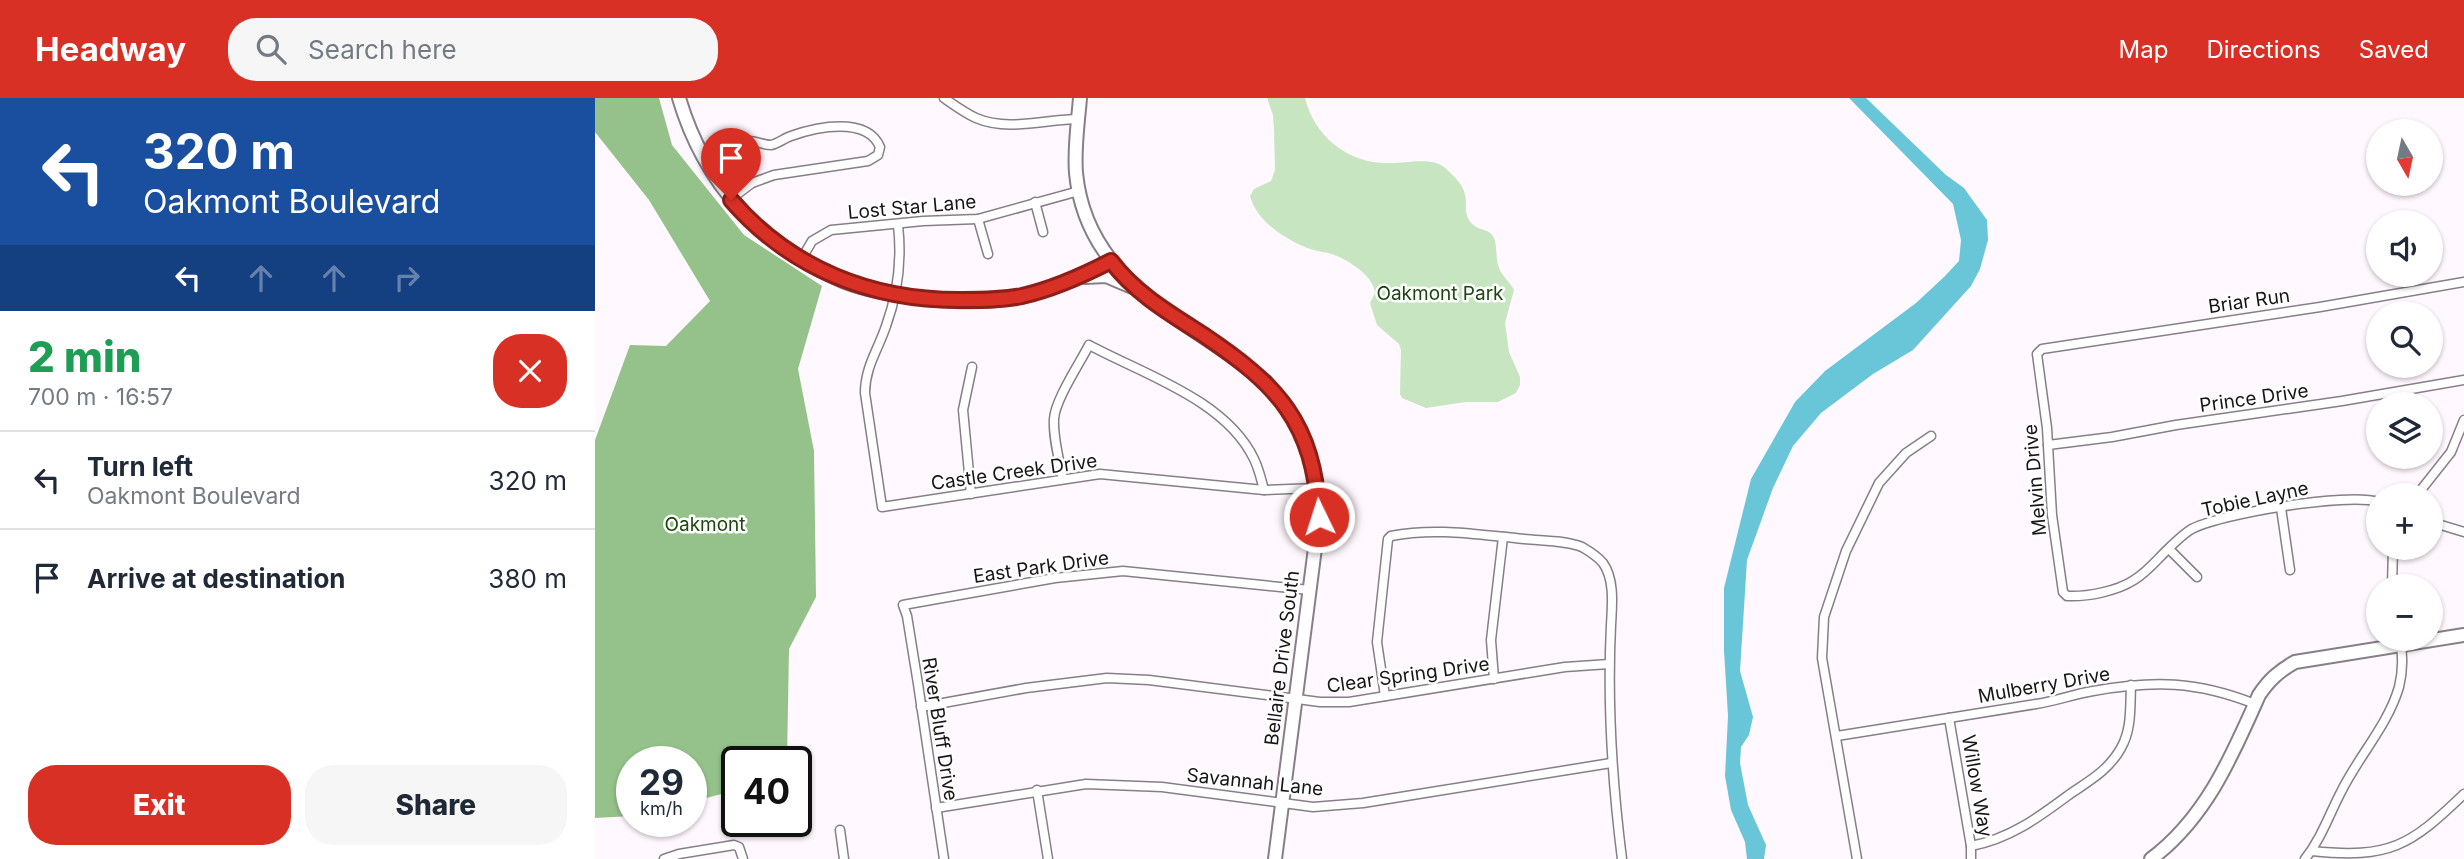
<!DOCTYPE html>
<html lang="en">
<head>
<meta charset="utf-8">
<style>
	:root { --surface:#fff; --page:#f6f6f7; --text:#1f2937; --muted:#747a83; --line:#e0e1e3; --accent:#d93025 }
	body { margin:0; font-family:Inter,sans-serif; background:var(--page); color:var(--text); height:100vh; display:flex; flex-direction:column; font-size:26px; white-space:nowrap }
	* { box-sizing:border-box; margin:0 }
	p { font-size:23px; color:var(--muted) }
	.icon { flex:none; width:38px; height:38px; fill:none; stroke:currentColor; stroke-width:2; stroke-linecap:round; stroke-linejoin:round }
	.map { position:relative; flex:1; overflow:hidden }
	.side { display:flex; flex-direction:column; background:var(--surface); width:595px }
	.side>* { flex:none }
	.guide { background:#1a4fa0; color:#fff; overflow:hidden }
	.needle { width:46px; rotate:171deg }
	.buttons { position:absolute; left:1771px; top:21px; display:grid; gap:14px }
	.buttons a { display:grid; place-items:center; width:77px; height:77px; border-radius:50%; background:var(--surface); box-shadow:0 2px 5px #0004; font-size:35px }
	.speed { position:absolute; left:21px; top:648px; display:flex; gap:14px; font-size:35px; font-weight:700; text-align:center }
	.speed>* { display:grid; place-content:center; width:91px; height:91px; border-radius:50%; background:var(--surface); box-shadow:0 2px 5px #0004; line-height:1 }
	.speed small { font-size:18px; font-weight:400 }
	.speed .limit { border:4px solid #111; border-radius:10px; background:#fff; color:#111 }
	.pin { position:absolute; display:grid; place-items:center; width:60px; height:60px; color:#fff; margin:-72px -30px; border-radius:50% 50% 50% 0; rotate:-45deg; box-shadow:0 0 7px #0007 }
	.pin .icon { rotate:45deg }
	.me { position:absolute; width:77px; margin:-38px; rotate:356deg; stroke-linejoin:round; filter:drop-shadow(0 0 5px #0008) }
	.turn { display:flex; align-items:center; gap:24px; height:147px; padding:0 28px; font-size:32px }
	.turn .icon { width:91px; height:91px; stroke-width:2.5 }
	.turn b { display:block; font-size:49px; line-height:60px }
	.lanes { display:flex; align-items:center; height:66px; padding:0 28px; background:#0003; justify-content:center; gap:35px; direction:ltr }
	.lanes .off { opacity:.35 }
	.round { display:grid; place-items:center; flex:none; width:74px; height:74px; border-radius:28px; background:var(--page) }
	.headline { display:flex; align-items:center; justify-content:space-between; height:119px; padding:0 28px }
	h1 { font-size:42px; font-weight:800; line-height:52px; color:#1e9e55 }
	.action { display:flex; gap:14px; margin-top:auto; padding:14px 28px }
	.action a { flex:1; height:80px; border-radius:28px; background:var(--accent); color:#fff; font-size:28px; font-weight:800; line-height:80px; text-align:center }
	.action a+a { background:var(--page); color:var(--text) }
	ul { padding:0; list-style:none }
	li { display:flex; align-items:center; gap:21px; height:98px; padding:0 28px; border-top:2px solid var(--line) }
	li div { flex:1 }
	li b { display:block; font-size:26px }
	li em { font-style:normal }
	header { display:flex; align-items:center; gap:42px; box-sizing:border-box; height:98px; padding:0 35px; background:var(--accent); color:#fff }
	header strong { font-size:33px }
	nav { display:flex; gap:38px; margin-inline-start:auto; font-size:24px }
	.search { width:490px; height:63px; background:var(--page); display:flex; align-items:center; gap:18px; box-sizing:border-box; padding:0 24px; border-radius:28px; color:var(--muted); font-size:26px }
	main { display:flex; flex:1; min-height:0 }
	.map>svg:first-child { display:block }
</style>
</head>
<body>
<header>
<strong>Headway</strong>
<div class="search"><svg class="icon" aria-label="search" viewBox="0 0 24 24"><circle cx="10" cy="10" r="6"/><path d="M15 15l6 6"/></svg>Search here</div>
<nav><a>Map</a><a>Directions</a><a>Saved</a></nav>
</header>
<main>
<section class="side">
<div class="guide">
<div class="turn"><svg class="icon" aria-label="left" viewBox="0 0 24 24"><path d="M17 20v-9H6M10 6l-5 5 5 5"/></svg><div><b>320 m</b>Oakmont Boulevard</div></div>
<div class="lanes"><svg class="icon" aria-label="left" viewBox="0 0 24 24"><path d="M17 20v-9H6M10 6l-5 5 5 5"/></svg><svg class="icon off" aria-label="ahead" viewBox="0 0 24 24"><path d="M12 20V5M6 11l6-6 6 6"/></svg><svg class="icon off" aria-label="ahead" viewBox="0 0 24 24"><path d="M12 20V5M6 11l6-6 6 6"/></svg><svg class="icon off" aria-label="right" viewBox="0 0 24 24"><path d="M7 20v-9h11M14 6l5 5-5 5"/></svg></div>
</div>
<div class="headline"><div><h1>2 min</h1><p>700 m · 16:57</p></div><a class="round" style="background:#d93025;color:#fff"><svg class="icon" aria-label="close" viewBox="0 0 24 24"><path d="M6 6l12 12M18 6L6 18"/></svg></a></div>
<ul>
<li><svg class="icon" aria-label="left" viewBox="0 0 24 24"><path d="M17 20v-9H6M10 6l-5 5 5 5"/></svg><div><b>Turn left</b><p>Oakmont Boulevard</p></div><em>320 m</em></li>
<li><svg class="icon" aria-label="arrive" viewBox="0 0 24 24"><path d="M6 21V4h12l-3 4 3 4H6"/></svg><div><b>Arrive at destination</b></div><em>380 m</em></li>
</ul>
<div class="action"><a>Exit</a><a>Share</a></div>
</section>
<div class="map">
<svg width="1869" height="761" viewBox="0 0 1869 761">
	<rect width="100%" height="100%" fill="#fff8fe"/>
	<path fill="#c8e5c1" d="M672,0H710C720,40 755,67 797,65C812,65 837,59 849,69C860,79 871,88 871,104C871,110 870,114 873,120C880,134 892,129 898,138C903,147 900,160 904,170C907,178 915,184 919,192L910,225L914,254L925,279V287L921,295L903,304H871L831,310L807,300L805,296L806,252L804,246L782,227L775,205L780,195C779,179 756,164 742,158C734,154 724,154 715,151C691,142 662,124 655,98L659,91L676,83L680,72L679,31L678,17Z"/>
	<polygon fill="#95c28a" points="0,0 64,0 77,47 149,137 227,188 203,271 219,353 221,499 194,551 192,663 142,663 142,692 96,704 96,663 37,663 37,718 0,720 0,342 35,247 71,248 115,203 54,102 0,34"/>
	<polygon fill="#69c6d9" points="1254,0 1271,0 1351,77 1369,90 1392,122 1393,142 1385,171 1376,188 1318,252 1278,276 1226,315 1198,348 1178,390 1152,462 1145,573 1158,619 1154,637 1146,649 1145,665 1153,707 1171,747 1169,761 1152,761 1150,744 1136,712 1130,678 1133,618 1129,553 1129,490 1156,381 1200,304 1230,273 1321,205 1349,179 1364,163 1366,142 1358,106"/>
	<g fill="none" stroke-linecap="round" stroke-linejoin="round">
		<defs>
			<g id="street">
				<path d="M349,0C359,7 370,15 381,20C414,34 450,21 484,21"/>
				<path d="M108,58C123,50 137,43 154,43C161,43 169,47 176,47C182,46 190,40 196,38C221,29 272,18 285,49L283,57L273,63L179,77L157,85L136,101"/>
				<polyline points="440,104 448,134"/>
				<polyline points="383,121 393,156"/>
				<path d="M303,127C307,162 303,195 291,228C283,252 270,269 270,295L287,409L505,376L669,392L722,390"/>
				<polyline points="206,162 217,143 236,132 328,123 383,121 484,93"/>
				<polyline points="1453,347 1517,339 1581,327 1747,303 1869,282"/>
				<path d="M468,381C464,361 458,340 459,321C460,302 485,265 494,247C548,276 631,302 659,361C664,371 666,381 669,392"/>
				<polyline points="376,396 368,312 377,269"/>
				<polyline points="1822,397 1856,354 1869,322"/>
				<path d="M1783,404C1754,394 1622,416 1595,432C1586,438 1578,446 1571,453C1561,463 1551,475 1539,482C1522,493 1493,499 1472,498L1468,494L1457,417L1452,330L1442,256L1447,251L1725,209L1869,184"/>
				<polyline points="1686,410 1695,472"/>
				<polyline points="1836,424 1869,434"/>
				<polyline points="1574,451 1602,479"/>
				<polyline points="1797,488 1798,450"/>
				<polyline points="899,581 896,542 908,439"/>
				<path d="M790,598L782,544L793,441L796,438C841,429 884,437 929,441C948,443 969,442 987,449C994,453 1003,459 1008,465C1020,482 1017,508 1016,527C1012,607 1017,682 1027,761"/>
				<polyline points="326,609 431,590 512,580 554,582 725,604 754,604 970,569 1014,566"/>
				<polyline points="1354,620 1376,748 1376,761"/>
				<path d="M1242,638C1308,627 1375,617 1441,606C1461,603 1479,596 1498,593C1559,582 1602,583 1660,606"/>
				<polyline points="442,692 453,761"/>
				<polyline points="341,710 491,686 567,689 718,709 768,705 1016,665"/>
				<polyline points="245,732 249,761"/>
				<path d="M1376,748C1415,741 1444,719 1475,696C1494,683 1514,672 1526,650C1537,631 1535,608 1536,587"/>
				<path d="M1717,753C1795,761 1815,748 1869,696"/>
				<polyline points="69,761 84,756 139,747 144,749 148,761"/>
				<polyline points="349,761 323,586 312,518 308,507 460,480 528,473 715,492"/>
				<polyline points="1262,761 1227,560 1229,519 1251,453 1284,385 1311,355 1336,338"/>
				<path d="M1710,761C1726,741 1734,717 1746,694C1763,659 1793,627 1804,589C1808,573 1808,557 1805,541"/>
			</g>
			<g id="secondary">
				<path d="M84,0C109,85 167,149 248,183C273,193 305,198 332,201C362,204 397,205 427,198C459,191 487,178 516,163"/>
				<path d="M485,0C483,25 479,50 481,75C492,188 596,221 671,284C709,326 721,363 724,419L680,761"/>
				<polyline points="490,179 511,178 537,189"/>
				<path d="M1556,761C1611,720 1637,658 1664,597C1674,582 1684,573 1700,564L1869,537"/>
			</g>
		</defs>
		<use href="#street" stroke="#877f87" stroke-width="11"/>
		<use href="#secondary" stroke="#877f87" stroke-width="16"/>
		<use href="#street" stroke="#fff" stroke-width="8"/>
		<use href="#secondary" stroke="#fff" stroke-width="12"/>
	</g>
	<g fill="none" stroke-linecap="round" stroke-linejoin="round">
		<defs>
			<path id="route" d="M136,102C196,171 277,203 368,202C388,202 407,202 427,198C458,191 487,178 516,163C540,195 574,215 607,236C683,287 719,324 724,419"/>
		</defs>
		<use href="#route" stroke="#8d1f18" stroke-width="18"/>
		<use href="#route" stroke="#d93025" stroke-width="12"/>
	</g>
	<g text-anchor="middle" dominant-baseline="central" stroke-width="5" stroke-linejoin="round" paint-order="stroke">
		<g font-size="19" fill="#181517" stroke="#fff">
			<text transform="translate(317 109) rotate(-5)">Lost Star Lane</text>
			<text transform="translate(1654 203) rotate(-8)">Briar Run</text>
			<text transform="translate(1659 300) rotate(-8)">Prince Drive</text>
			<text transform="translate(419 374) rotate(-8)">Castle Creek Drive</text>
			<text transform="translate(1440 382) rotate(-95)">Melvin Drive</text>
			<text transform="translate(1660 401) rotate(-12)">Tobie Layne</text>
			<text transform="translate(446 469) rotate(-8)">East Park Drive</text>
			<text transform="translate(687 560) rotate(-83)">Bellaire Drive South</text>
			<text transform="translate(813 577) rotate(-8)">Clear Spring Drive</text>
			<text transform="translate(1449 587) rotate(-10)">Mulberry Drive</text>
			<text transform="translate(345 631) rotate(81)">River Bluff Drive</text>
			<text transform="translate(660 684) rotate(6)">Savannah Lane</text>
			<text transform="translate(1382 688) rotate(80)">Willow Way</text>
		</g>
		<g font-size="19" fill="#1c470f" stroke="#fff">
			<text x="845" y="195">Oakmont Park</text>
			<text x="110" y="426">Oakmont</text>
		</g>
	</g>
</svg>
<div class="buttons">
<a><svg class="needle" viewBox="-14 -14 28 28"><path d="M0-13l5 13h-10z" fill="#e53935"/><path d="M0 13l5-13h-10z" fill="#747a83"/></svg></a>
<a><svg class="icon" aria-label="sound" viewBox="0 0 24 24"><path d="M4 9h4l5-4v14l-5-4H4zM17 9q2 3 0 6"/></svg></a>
<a><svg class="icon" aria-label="search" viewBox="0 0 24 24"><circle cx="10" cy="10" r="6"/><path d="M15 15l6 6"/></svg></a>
<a><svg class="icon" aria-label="layers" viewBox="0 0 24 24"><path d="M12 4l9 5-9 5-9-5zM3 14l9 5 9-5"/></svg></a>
<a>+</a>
<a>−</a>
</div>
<div class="speed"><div>29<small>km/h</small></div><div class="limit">40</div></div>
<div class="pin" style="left:136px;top:102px;background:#d93025"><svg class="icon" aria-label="arrive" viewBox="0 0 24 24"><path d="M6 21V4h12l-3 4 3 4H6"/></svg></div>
<svg class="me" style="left:724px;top:419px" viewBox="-20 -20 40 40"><circle r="17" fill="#d93025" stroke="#fff" stroke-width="3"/><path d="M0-11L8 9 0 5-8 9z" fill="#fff"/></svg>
</div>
</main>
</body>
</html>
